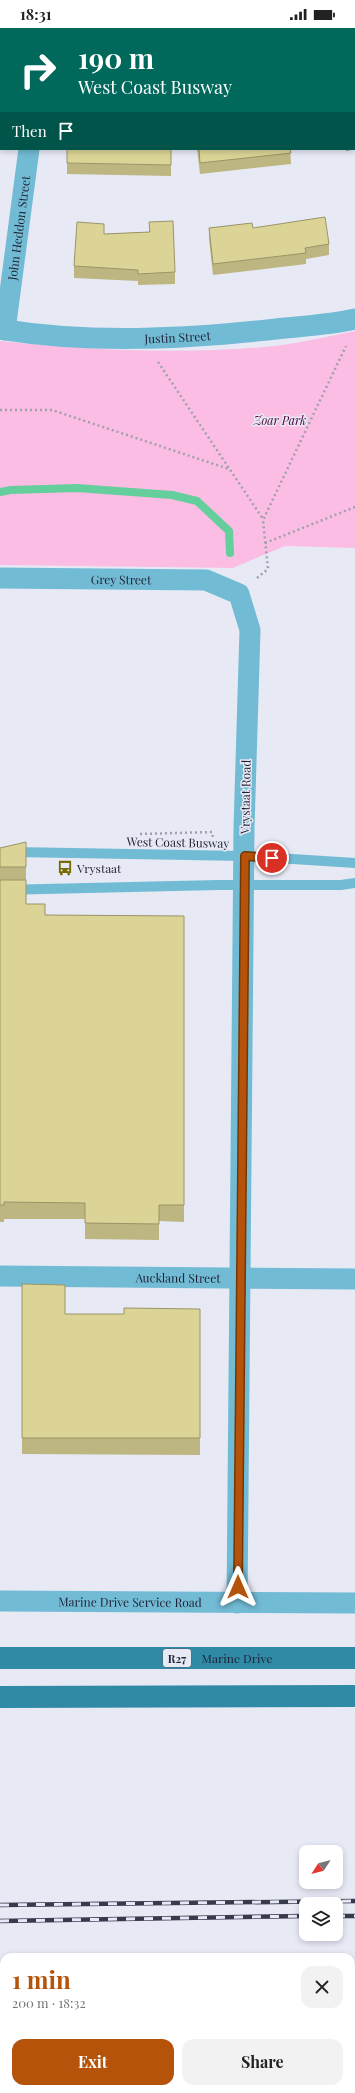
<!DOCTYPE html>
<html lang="en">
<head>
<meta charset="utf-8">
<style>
	:root { --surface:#fff; --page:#f2f2f2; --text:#222; --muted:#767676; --accent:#b45309 }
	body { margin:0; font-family:"Playfair Display",serif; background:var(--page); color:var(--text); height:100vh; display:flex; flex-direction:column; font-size:15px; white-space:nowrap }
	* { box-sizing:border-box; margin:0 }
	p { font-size:13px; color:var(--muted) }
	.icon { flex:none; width:22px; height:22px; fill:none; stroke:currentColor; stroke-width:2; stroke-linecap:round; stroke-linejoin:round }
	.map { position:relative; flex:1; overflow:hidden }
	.panel { position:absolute; left:0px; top:1925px; width:355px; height:140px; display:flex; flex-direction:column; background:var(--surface); border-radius:12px 12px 0 0; box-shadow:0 2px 6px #0003 }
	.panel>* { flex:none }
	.top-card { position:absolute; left:0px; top:0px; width:355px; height:122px; box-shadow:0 2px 6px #0003; background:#00695c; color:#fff; overflow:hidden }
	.needle { width:26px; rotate:234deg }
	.tools { position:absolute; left:299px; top:1817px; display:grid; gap:8px }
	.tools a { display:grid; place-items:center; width:44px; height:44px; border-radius:8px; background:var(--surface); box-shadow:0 2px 6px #0003; font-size:20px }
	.pin { position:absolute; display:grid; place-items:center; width:34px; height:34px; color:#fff; margin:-17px; border:2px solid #fff; border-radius:50%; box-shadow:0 1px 4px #0007 }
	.me { position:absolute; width:44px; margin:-22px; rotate:0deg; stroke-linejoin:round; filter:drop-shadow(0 0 3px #0008) }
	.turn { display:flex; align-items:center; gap:14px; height:84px; padding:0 12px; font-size:18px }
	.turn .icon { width:52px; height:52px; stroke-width:2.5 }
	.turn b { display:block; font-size:28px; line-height:34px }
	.then { display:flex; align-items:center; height:38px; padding:0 12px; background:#0003; gap:8px; font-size:15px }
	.round { display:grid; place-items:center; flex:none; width:42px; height:42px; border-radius:12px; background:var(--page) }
	.summary { display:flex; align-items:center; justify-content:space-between; height:68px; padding:0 12px }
	h1 { font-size:24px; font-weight:700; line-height:30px; color:var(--accent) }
	.button { display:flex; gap:8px; margin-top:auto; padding:8px 12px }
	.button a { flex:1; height:46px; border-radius:12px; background:var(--accent); color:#fff; font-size:16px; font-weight:700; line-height:46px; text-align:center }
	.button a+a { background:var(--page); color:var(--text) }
	.status { display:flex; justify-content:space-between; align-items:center; height:28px; padding:0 20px; background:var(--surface); direction:ltr }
	.status svg { height:11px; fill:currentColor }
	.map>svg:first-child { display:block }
</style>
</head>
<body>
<div class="status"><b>18:31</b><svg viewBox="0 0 49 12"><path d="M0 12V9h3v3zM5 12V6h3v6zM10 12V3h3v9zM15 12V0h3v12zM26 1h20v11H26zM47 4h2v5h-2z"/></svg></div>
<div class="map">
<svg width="355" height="2065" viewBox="0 0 355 2065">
	<rect width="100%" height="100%" fill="#e7e9f5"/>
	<path fill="#fcbde4" d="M355,303V520L285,518L233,540L0,537V313C91,322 182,327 274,318C301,315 329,308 355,303Z"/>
	<polygon fill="#64ce9d" points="351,2004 355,2004 355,2065 0,2065 0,2006 4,2006 4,2061 351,2061"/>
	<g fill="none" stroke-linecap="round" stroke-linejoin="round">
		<polyline stroke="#64ce9d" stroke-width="8" points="0,464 11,462 77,460 172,467 197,473 229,503 230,525"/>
		<g stroke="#9ea0af" stroke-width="2.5" stroke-dasharray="2 3" stroke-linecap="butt">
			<polyline points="158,334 263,491"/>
			<polyline points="0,382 52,382 229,441"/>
			<polyline points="265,515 355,479"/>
			<polyline points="257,550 268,541 263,492 346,318"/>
			<polyline points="140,806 212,804 213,810"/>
		</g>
		<g stroke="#72bbd4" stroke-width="10">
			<polyline points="0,826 14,824 245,828 355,835"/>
			<polyline points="0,862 218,857 341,857 355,855"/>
			<polyline points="351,1939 355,1939"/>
			<polyline points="0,1943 4,1943"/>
		</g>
		<g stroke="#72bbd4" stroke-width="21">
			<polyline points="43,1 44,0"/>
			<polyline points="354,40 355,40"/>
			<polyline points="0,55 1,55"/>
			<path id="s1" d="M0,301C91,316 185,311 276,301C302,298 329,297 355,291"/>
			<path id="s2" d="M5,302L29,121"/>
			<path id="s3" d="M0,550L206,552L239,566L250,602L244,800L237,1575"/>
			<path id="s4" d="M0,1248L355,1251"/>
			<path id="s5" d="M0,1573L355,1575"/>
		</g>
		<g stroke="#308aa5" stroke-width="22">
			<path id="s6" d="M0,1630H355"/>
			<polyline points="0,1669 355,1668"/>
		</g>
		<defs>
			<g id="rail">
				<polyline points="0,1877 355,1873"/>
				<polyline points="336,1888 355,1888"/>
				<polyline points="0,1893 306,1888"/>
			</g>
		</defs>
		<use href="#rail" stroke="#38394d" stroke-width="4.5"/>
		<use href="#rail" stroke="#e7e9f5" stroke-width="3" stroke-dasharray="9" stroke-linecap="butt"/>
	</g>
	<g fill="#bdb681">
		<polygon points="105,0 299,0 295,1 105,1"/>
		<polygon points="197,121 290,121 291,136 200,146"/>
		<polygon points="67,135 171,137 171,148 67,146"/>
		<polygon points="149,194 175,244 175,256 138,257 138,253 74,250 74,238 104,206 149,204"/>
		<polygon points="209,200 253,200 329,216 329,227 306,231 306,236 213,247 209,211"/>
		<polygon points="26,814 26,876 45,887 184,888 184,1194 159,1193 159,1212 85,1211 85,1191 4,1191 4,1194 0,1194 0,820"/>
		<polygon points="22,1256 65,1286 124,1286 200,1281 200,1427 22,1426"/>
	</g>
	<g fill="#9a9469">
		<polygon points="249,0 299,0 295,1 249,1"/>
		<polygon points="354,110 355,110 355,121 346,123 346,121 354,121"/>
	</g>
	<g fill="#dcd496" stroke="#9a9469">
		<polygon points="105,0 220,0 212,1 105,1"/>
		<rect x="354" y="78" width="1" height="32"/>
		<polygon points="67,121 171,121 171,137 67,135"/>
		<polygon points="199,121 290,121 291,125 200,135"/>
		<polygon points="325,189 329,216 305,220 306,225 213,236 209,200 252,195 253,200"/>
		<polygon points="173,193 175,244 138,246 138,242 74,238 77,194 104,196 104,206 150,204 149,194"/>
		<polygon points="26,814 26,839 0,839 0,820"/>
		<polygon points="0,852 26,852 26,876 45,876 45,887 184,888 184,1177 159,1177 159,1196 85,1195 85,1175 4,1174 4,1177 0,1177"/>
		<polygon points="22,1256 65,1257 65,1286 124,1286 124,1280 200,1281 200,1410 22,1410"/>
	</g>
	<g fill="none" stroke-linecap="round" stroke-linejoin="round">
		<defs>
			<polyline id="route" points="238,1559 245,828 272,830"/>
		</defs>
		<use href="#route" stroke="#753606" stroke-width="10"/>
		<use href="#route" stroke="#b45309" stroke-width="7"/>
	</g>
	<defs>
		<symbol id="bus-bare" viewBox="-9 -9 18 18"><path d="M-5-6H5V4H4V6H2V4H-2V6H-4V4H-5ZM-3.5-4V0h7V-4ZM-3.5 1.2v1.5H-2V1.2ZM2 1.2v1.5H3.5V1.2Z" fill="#776b04" stroke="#e7e9f5" stroke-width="2.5" paint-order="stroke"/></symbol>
	</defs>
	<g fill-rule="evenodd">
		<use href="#bus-bare" x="54" y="829" width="22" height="22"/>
	</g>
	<g text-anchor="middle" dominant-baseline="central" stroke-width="3" stroke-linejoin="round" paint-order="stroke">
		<rect fill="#e7e9f5" stroke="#5b5c6f" stroke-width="1" x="163" y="1621" width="28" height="18" rx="3"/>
		<g font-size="11" font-weight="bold" fill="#1f2035">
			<text x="177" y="1630">R27</text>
		</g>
		<g font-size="12" fill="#1f2035" stroke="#e7e9f5">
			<text stroke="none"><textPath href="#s2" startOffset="103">John Heddon Street</textPath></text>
			<text stroke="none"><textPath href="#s1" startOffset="178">Justin Street</textPath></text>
			<text stroke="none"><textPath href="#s3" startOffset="121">Grey Street</textPath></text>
			<text transform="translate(245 769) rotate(-89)">Vrystaat Road</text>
			<text transform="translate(178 814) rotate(1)">West Coast Busway</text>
			<text stroke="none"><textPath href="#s4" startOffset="178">Auckland Street</textPath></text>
			<text stroke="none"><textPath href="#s5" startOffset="130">Marine Drive Service Road</textPath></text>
			<text stroke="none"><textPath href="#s6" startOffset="237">Marine Drive</textPath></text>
		</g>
		<g font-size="12" font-style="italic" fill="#4f023c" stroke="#e7e9f5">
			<text x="280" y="392">Zoar Park</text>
		</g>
		<g font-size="12" fill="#1f2035" stroke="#e7e9f5" text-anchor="start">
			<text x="77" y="840">Vrystaat</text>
		</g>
	</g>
</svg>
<div class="tools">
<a><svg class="needle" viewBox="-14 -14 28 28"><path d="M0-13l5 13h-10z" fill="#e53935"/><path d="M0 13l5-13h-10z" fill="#767676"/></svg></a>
<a><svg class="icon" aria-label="layers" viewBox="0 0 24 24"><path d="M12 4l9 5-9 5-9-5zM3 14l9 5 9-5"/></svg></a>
</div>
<div class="pin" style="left:272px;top:830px;background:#d93025"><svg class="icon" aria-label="arrive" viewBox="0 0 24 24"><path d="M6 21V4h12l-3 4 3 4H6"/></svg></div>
<svg class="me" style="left:238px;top:1559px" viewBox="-20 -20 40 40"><path d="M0-17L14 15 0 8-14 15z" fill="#b45309" stroke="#fff" stroke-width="4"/></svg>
<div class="top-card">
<div class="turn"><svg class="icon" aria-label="right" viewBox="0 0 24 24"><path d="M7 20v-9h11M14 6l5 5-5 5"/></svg><div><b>190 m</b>West Coast Busway</div></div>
<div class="then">Then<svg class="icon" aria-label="arrive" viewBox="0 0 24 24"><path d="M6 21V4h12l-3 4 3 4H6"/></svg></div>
</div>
<section class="panel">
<div class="summary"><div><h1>1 min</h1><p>200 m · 18:32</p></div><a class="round"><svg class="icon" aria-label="close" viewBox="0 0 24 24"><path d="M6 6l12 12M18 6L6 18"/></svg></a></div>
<div class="button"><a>Exit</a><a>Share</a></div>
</section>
</div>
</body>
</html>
